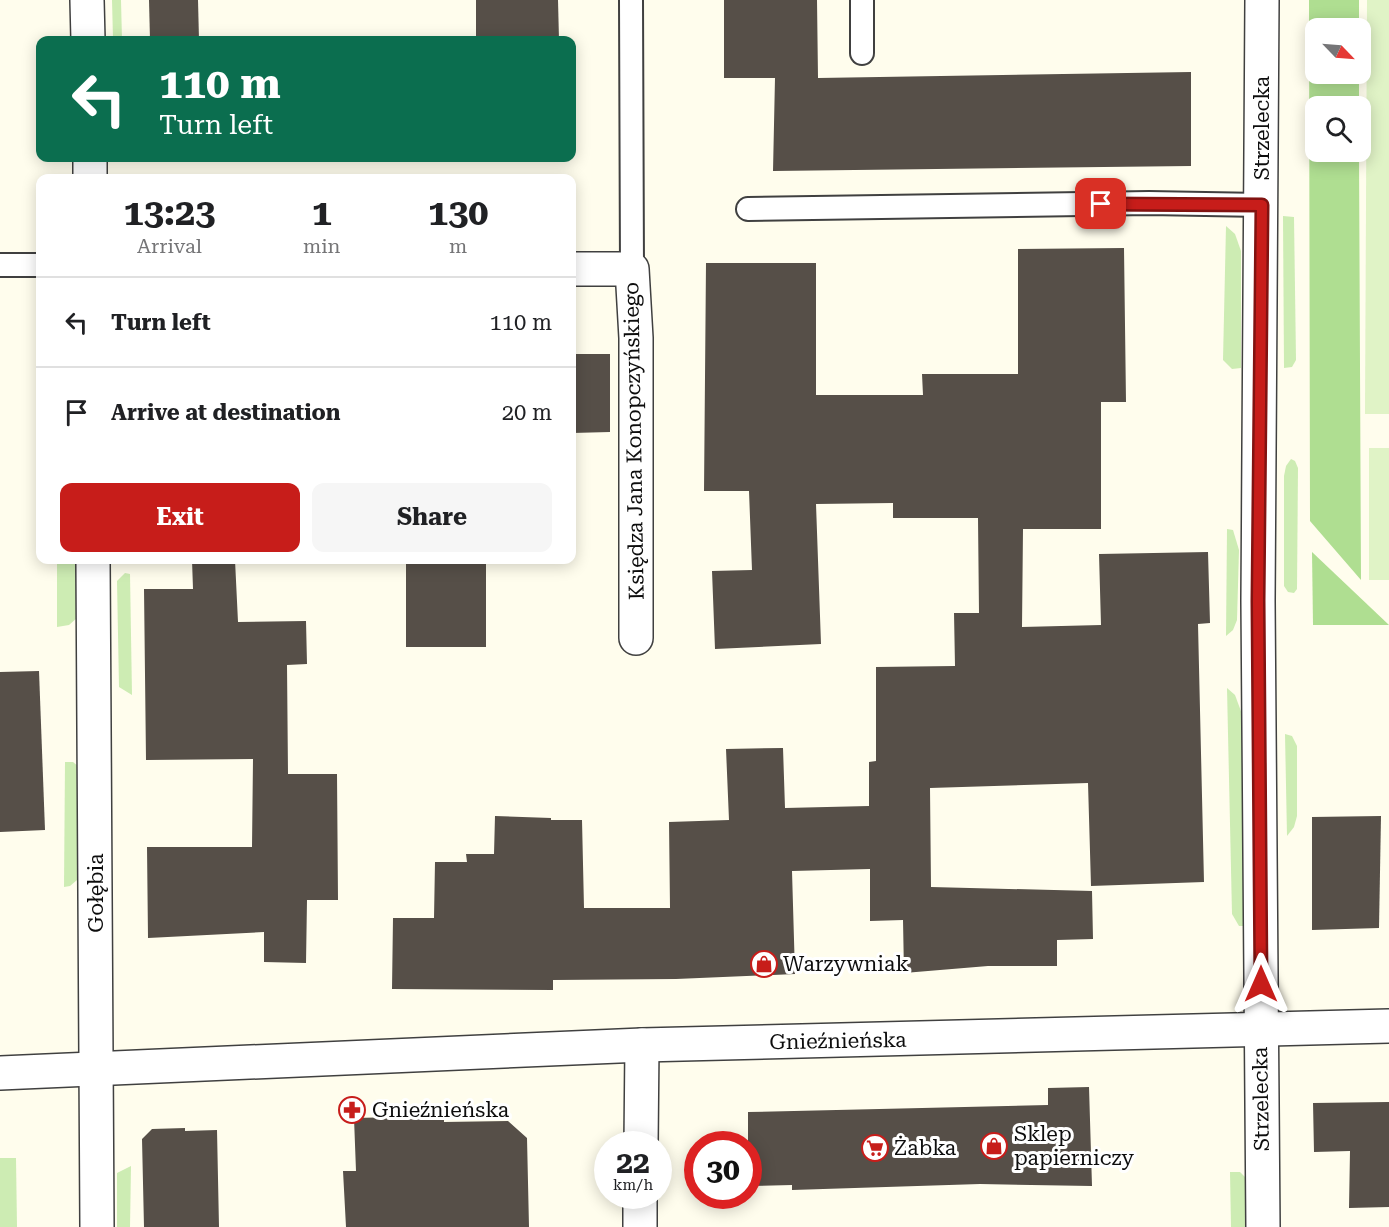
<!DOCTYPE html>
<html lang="en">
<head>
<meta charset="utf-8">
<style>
	:root { --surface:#fff; --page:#f6f6f6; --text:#202124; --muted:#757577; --line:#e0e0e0; --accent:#c71d1a }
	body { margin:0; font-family:"Roboto Serif",serif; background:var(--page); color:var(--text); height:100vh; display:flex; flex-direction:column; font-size:22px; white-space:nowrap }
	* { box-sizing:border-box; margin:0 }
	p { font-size:20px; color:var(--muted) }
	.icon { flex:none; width:33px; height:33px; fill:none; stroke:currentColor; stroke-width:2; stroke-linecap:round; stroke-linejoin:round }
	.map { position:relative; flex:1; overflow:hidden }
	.sheet { position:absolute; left:36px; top:174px; width:540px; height:390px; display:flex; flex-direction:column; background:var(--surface); border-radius:12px; box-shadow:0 3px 15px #0003 }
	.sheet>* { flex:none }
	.top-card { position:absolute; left:36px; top:36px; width:540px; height:126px; border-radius:12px; box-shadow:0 3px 15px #0003; background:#0b6e4f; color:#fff; overflow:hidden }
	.needle { width:39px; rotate:115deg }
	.controls { position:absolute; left:1305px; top:18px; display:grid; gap:12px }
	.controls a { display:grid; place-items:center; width:66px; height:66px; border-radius:12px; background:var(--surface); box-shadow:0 3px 15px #0003; font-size:30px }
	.speed { position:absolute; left:594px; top:1131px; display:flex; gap:12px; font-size:30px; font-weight:700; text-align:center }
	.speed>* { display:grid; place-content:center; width:78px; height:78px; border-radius:50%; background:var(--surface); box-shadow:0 3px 15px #0003; line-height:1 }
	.speed small { font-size:15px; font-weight:400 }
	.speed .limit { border:9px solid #d22; background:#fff; color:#111 }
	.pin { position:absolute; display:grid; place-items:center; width:51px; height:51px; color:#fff; margin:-26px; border-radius:12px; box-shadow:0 3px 9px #0006 }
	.me { position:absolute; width:66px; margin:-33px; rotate:0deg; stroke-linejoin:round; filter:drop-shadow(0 0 4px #0008) }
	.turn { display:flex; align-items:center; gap:21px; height:126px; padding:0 24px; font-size:27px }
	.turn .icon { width:78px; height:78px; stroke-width:2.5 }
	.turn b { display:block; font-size:42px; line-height:51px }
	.eta { display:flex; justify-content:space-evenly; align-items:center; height:102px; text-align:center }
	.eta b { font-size:36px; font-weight:700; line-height:42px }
	.cta { display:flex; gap:12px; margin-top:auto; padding:12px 24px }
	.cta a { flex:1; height:69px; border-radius:12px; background:var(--accent); color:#fff; font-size:24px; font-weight:700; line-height:69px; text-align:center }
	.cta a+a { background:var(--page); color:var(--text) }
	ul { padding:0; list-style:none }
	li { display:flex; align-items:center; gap:18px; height:90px; padding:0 24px; border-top:2px solid var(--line) }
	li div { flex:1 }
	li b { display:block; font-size:22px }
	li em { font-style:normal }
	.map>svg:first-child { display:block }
</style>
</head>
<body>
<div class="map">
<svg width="1389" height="1227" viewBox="0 0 1389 1227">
	<rect width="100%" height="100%" fill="#fffded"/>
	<g fill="#cdecb3">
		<polygon points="112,0 121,0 122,40 113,39"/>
		<polygon points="1283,216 1294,217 1296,360 1292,367 1284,368"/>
		<polygon points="1226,226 1235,234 1241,251 1241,368 1232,369 1223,360"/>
		<polygon points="1291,459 1295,461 1298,468 1297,589 1294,593 1288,592 1284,586 1284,476 1286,466"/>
		<polygon points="1227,529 1233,530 1239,550 1237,620 1233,630 1226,636"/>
		<polygon points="57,560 77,560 78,617 69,625 57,627"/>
		<polygon points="125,573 130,574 132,695 119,687 117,581"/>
		<polygon points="1227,688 1235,695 1242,714 1244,926 1239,926 1232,914"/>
		<polygon points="1285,734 1292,736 1297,746 1297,816 1294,827 1287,836"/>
		<polygon points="65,762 73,762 79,767 77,880 70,886 64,887"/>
		<polygon points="0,1158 16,1158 17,1227 0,1227"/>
		<polygon points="131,1166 130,1227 117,1227 117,1173"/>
		<polygon points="1230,1172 1240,1172 1246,1178 1246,1227 1231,1227"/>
	</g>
	<g fill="#afde91">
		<polygon points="1309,0 1359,0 1359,28 1316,28 1316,74 1359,74 1359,106 1316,106 1316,152 1359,152 1361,580 1310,521"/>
		<polygon points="1312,552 1389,625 1313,625"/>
	</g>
	<g fill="#e0f3c6">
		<polygon points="1367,0 1389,0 1389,414 1365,414"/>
		<rect x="1369" y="448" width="20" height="132"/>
	</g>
	<g fill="#564f48">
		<polygon points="149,0 198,0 199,40 150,40"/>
		<polygon points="476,0 558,0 559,40 476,40"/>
		<polygon points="724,0 817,0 818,78 1191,72 1191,166 773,171 775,78 724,78"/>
		<polygon points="1124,248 1126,402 1101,402 1101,529 1023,529 1022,627 1101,625 1099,554 1208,552 1210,623 1198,624 1204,882 1091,886 1088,783 930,788 931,887 1092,891 1093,939 1057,940 1057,966 988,966 904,973 903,920 870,921 870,869 792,871 795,974 676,979 553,980 553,990 392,989 393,918 434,918 435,862 467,862 466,854 494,854 495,816 551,818 551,820 582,820 584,908 670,908 669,822 729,820 726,749 783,748 785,808 869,806 869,762 876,761 876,667 955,666 954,613 979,613 978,518 893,518 893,503 816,504 821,644 715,649 712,571 752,570 749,491 704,491 706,263 816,263 816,395 923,395 922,374 1018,374 1018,249"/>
		<polygon points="572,354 610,354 610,432 572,433"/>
		<polygon points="192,560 235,560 238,622 306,621 307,664 287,665 288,774 337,774 338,900 307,900 306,963 264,962 264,932 148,938 147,847 252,847 253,759 146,760 144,589 193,589"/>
		<rect x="406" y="560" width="80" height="87"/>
		<polygon points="39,671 45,830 0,832 0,672"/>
		<polygon points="1381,816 1379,928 1312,930 1312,817"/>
		<polygon points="1089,1087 1092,1186 980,1184 792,1190 792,1185 748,1186 748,1112 1048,1105 1048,1088"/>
		<polygon points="1389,1102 1389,1207 1349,1208 1350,1151 1314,1152 1313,1103"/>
		<polygon points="444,1116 444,1122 508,1121 527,1138 529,1227 346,1227 343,1171 356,1171 354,1118"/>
		<polygon points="185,1128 185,1131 217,1130 219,1227 144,1227 142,1139 152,1129"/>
	</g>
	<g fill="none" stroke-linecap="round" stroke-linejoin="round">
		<defs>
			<g id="service">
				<polyline points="631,0 632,269"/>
				<polyline points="862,53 862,0"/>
				<polyline points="748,209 1149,203 1262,205"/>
				<polyline points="0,265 40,265"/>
			</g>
			<g id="minor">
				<polyline points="87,0 88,40"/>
				<polyline points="1262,0 1258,601 1263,1227"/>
				<polyline points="90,158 90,178"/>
				<polyline points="572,269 632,269 636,338 636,638"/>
				<polyline points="93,560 97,1227"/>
				<polyline points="0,1073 642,1045 1389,1026"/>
				<polyline points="641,1144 642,1045"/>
				<polyline points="640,1227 640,1196"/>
			</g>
		</defs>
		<use href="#service" stroke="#404040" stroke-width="26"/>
		<use href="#minor" stroke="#404040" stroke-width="36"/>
		<use href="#service" stroke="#fff" stroke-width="22"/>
		<use href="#minor" stroke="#fff" stroke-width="33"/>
	</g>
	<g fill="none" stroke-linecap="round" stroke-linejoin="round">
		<defs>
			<polyline id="route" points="1101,204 1262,205 1258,601 1261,984"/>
		</defs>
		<use href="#route" stroke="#811311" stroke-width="15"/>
		<use href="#route" stroke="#c71d1a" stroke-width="10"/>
	</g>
	<defs>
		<symbol id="shop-ring" viewBox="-11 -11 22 22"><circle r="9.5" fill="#fff" stroke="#c71d1a" stroke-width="1.5"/><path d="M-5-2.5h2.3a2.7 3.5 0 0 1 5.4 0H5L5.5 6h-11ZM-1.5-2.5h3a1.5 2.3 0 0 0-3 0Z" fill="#c71d1a"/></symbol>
		<symbol id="pharmacy-ring" viewBox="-11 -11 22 22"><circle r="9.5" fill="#fff" stroke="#c71d1a" stroke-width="1.5"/><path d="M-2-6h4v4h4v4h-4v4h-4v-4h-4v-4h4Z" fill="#c71d1a"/></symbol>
		<symbol id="supermarket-ring" viewBox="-11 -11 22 22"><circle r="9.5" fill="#fff" stroke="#c71d1a" stroke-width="1.5"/><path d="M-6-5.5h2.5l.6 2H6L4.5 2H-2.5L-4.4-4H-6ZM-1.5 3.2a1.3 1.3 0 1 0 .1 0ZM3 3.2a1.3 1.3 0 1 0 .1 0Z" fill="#c71d1a"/></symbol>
	</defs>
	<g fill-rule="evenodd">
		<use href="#shop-ring" x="749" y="949" width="30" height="30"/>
		<use href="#pharmacy-ring" x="337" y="1095" width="30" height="30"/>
		<use href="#shop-ring" x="979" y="1131" width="30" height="30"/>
		<use href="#supermarket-ring" x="860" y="1133" width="30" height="30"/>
	</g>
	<g text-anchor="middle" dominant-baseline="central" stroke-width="6" stroke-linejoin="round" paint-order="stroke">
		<g font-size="21" fill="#0d0d0d" stroke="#fff">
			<text transform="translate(1262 128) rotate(-90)">Strzelecka</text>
			<text transform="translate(634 441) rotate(-91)">Księdza Jana Konopczyńskiego</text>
			<text transform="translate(96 893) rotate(-90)">Gołębia</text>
			<text transform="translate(838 1041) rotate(-1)">Gnieźnieńska</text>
			<text transform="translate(1261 1099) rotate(-91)">Strzelecka</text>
		</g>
		<g font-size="21" fill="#0d0d0d" stroke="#fff" text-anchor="start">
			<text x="783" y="964">Warzywniak</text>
			<text x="372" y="1110">Gnieźnieńska</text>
			<text x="1014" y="1134">Sklep<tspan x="1014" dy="24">papierniczy</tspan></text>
			<text x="894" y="1148">Żabka</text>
		</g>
	</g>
</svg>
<div class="controls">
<a><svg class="needle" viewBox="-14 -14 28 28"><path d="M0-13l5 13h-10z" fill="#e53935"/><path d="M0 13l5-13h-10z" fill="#757577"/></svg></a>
<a><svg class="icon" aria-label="search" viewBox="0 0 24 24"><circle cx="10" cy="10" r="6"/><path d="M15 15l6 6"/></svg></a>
</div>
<div class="speed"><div>22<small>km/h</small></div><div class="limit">30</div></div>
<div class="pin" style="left:1101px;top:204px;background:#d93025"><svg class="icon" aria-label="arrive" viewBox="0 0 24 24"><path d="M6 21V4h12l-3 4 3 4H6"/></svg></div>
<svg class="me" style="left:1261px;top:984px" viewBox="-20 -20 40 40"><path d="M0-17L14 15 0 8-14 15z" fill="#c71d1a" stroke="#fff" stroke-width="4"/></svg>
<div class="top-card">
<div class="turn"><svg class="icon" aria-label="left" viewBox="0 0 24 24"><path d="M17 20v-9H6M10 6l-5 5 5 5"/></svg><div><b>110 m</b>Turn left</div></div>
</div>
<section class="sheet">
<div class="eta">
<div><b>13:23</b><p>Arrival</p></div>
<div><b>1</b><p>min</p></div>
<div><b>130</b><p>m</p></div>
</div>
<ul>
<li><svg class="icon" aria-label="left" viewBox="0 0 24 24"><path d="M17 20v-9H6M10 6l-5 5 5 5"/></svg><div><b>Turn left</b></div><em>110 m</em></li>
<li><svg class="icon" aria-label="arrive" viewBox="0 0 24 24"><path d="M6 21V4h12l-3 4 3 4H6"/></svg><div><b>Arrive at destination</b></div><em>20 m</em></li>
</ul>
<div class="cta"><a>Exit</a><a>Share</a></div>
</section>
</div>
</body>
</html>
